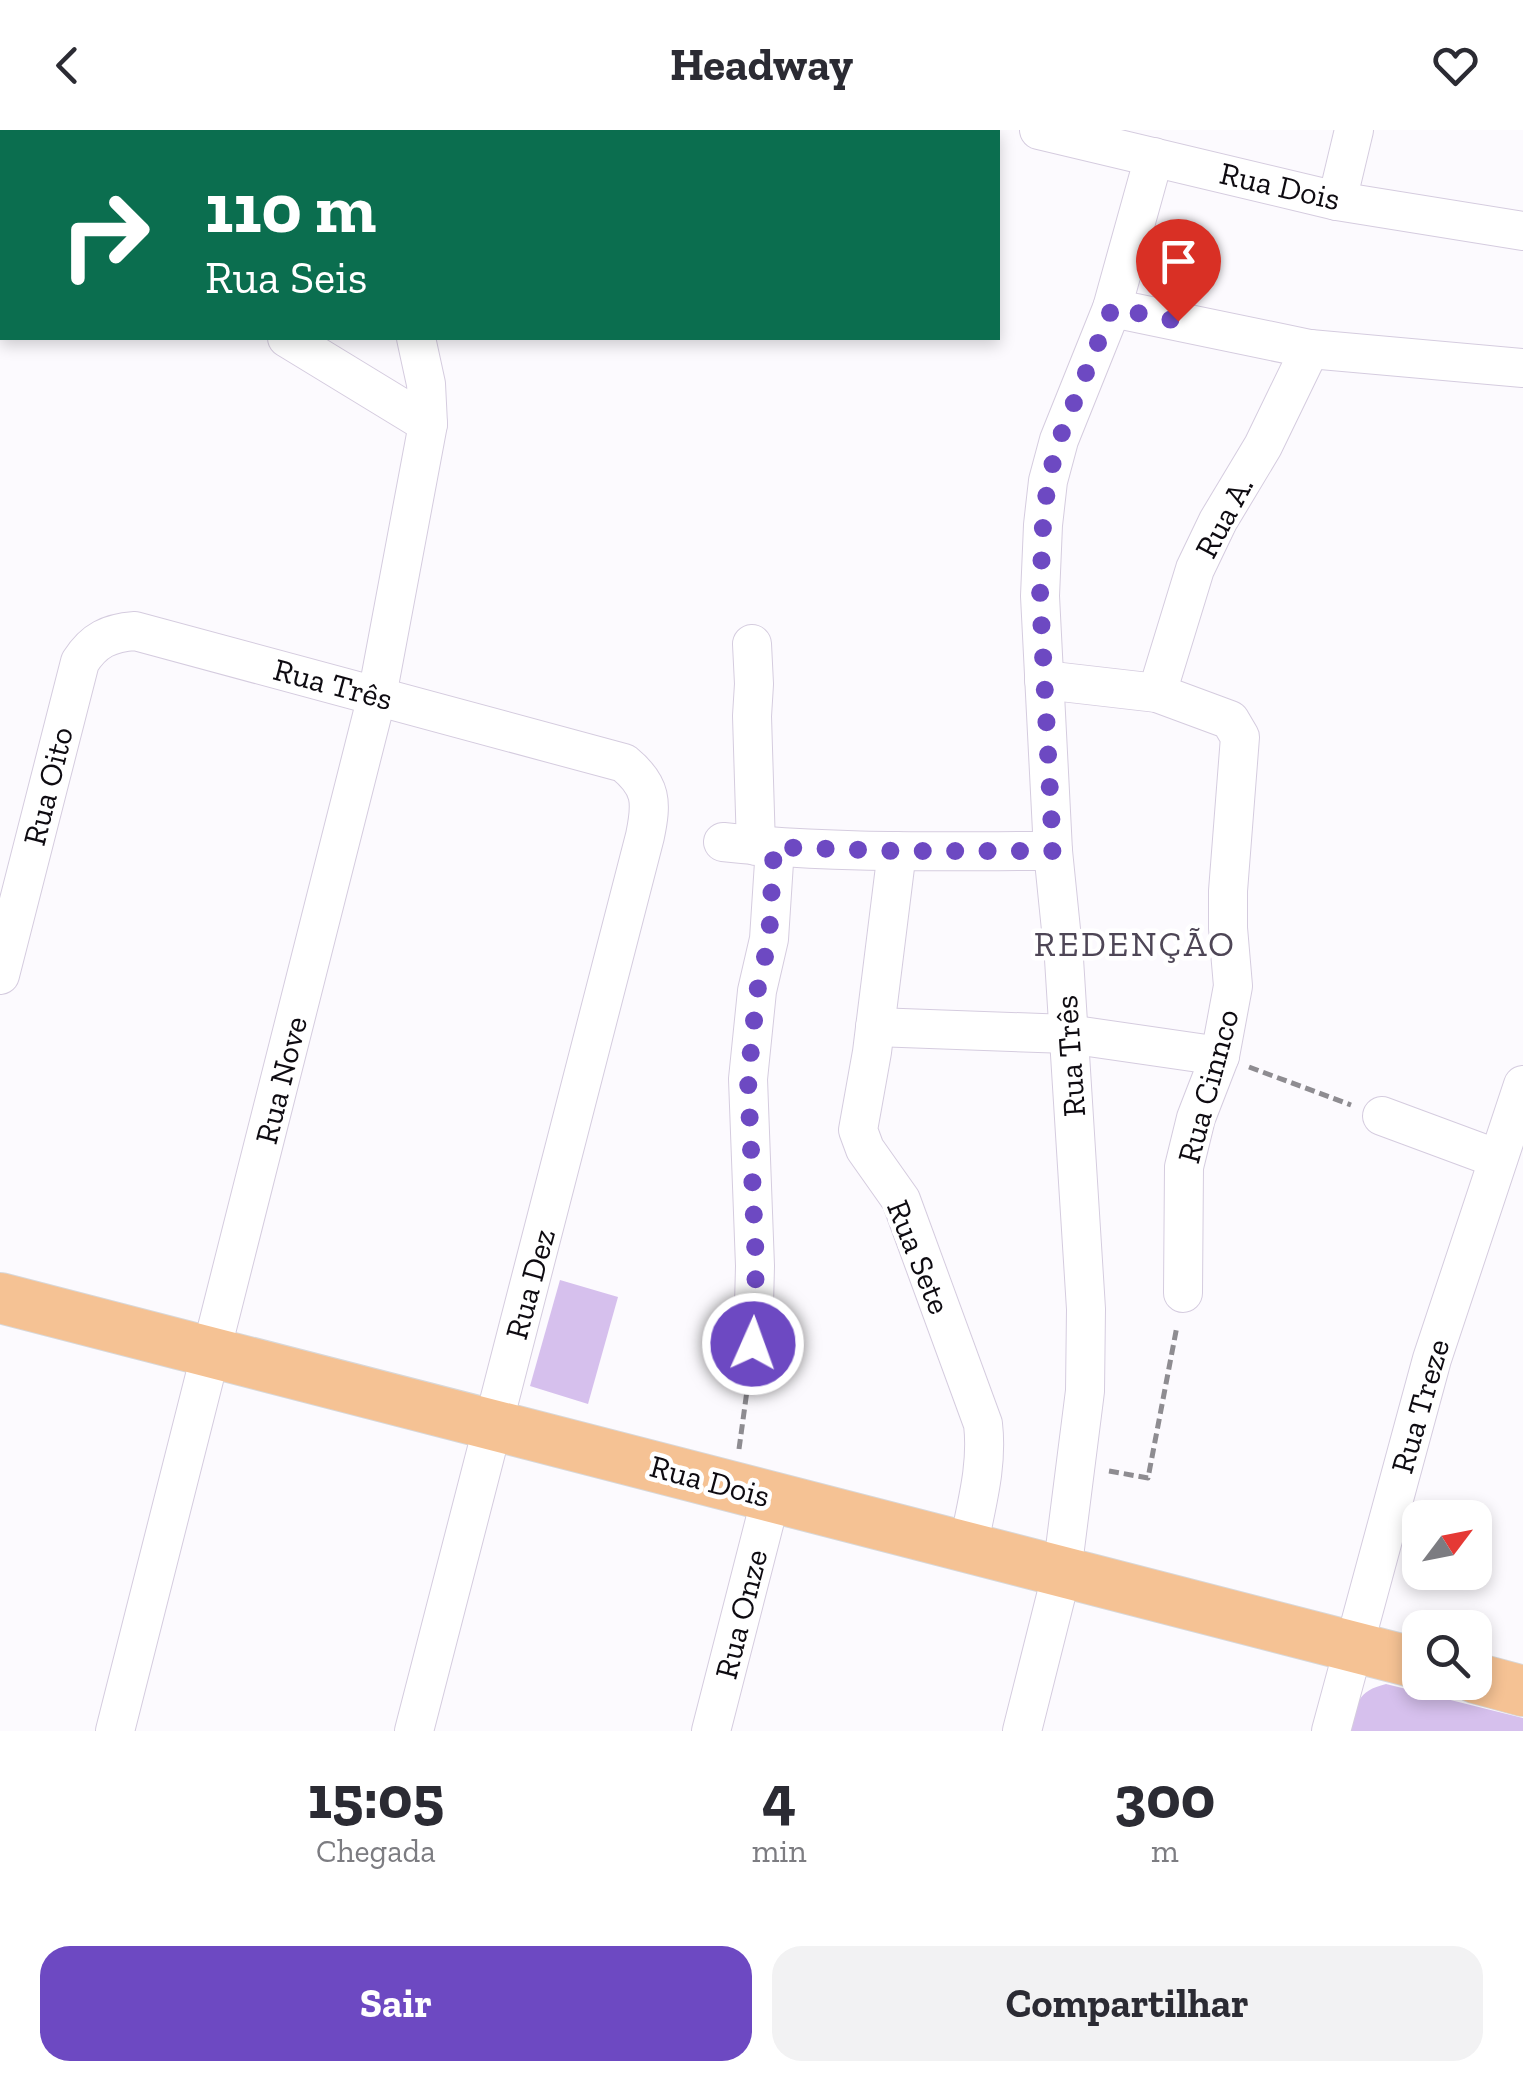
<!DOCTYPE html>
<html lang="pt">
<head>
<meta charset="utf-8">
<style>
	:root { --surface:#fff; --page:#f2f2f3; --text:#2b2b33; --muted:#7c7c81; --accent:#6d49c2 }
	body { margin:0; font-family:"Zilla Slab",serif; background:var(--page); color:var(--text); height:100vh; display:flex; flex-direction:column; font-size:38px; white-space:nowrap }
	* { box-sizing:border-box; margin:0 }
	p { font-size:32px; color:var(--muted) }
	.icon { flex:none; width:55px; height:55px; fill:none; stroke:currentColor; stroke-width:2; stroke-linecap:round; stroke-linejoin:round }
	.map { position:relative; height:1601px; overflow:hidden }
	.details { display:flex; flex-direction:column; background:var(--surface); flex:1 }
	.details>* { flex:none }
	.hud { position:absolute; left:0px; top:0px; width:1000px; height:210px; box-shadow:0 5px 15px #0003; background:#0b6e4f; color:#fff; overflow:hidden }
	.needle { width:65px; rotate:58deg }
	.fabs { position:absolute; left:1402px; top:1370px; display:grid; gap:20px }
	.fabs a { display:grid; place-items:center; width:90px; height:90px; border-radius:20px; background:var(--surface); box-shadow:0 5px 15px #0003; font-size:50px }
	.pin { position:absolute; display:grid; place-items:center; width:85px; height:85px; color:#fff; margin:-102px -42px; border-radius:50% 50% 50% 0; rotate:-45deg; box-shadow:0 0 10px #0007 }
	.pin .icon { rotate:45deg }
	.me { position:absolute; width:110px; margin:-55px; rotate:2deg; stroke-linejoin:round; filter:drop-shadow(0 0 8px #0008) }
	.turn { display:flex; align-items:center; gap:35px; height:210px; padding:0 40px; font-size:45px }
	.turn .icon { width:130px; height:130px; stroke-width:2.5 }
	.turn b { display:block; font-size:70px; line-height:85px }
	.eta { display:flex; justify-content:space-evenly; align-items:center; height:170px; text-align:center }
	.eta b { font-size:60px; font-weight:700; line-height:70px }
	.button { display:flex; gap:20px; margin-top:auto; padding:20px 40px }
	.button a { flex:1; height:115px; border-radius:30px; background:var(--accent); color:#fff; font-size:40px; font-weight:700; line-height:115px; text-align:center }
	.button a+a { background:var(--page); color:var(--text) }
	header { display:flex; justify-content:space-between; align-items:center; height:130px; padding:0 40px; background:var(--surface); font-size:45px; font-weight:700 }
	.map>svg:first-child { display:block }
</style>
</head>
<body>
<header><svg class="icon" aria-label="back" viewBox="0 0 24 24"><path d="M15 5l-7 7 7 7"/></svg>Headway<svg class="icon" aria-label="heart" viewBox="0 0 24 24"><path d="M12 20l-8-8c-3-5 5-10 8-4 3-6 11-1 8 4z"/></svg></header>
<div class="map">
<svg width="1523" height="1601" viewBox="0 0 1523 1601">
	<rect width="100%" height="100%" fill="#fcfafe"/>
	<g fill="#d6c0ed">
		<polygon points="560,1150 618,1167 588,1274 530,1256"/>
		<path d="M1386,1554L1523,1588V1601H1350C1356,1574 1357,1561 1386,1554Z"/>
	</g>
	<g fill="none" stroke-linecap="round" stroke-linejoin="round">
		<defs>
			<g id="minor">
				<polyline points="366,0 367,2"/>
				<polyline points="1039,0 1337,71 1523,101"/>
				<polyline points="171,2 175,0"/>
				<polyline points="1337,71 1354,0"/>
				<polyline points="1112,178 1310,219 1523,238"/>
				<polyline points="287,208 428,294"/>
				<polyline points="752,514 754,554 752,586 756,716"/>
				<polyline points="1044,550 1157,563 1230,590 1240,607 1228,761 1228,798 1233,856 1220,926 1196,988 1184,1037 1183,1163"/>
				<polyline points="1157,563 1195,439 1218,391 1263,316 1310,219"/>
				<path d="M723,712C832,724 943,721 1053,721"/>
				<path d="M897,721L872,922L858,1000L865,1019L901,1070L983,1294C988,1336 976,1376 968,1418"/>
				<path d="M0,845L80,532C94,510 109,503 135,501L624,633C652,656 652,672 645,706L414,1601"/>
				<polyline points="875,897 1068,904 1220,926"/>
				<polyline points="1382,986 1498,1029"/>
				<polyline points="753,1213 755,1136 748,949 757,861 769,809 775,717"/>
				<polyline points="115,1601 377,566 428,294 426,254 416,208"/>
				<polyline points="711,1601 771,1367"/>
				<polyline points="1022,1601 1062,1442 1085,1261 1086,1179 1064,829 1053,721 1040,466 1043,395 1048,351 1059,310 1112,178 1154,27"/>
				<polyline points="1331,1601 1432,1229 1523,955"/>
			</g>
			<g id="major">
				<polyline points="0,1168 1420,1534"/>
				<polyline points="1475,1548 1523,1561"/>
			</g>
		</defs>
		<use href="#minor" stroke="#d5ccdf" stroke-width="40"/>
		<use href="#major" stroke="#d8d8d9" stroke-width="52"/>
		<g stroke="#8e8c91" stroke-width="5" stroke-dasharray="10 5" stroke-linecap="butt">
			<polyline points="1249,937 1351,975"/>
			<polyline points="739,1319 749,1246"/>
			<polyline points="1109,1341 1148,1348 1177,1196"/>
		</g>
		<use href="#minor" stroke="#fff" stroke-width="38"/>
		<use href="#major" stroke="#f5c294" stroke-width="50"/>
	</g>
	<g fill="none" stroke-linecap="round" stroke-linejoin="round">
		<polyline stroke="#6d49c2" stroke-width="18" stroke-dasharray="0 32.4" points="753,1214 756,1136 748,949 757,862 769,809 774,717 897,721 1053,721 1040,466 1043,395 1048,351 1059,310 1112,178 1178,191"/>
	</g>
	<g text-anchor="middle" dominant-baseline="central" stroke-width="9" stroke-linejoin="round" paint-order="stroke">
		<g font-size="32" fill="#0e0b11" stroke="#fff">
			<text transform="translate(1280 56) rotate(13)">Rua Dois</text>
			<text transform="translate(1224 387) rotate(-62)">Rua A.</text>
			<text transform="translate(333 554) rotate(15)">Rua Três</text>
			<text transform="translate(48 656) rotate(-76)">Rua Oito</text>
			<text transform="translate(1070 926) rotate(-94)">Rua Três</text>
			<text transform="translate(281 950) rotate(-76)">Rua Nove</text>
			<text transform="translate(1208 956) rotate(-75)">Rua Cinnco</text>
			<text transform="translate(919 1127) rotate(68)">Rua Sete</text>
			<text transform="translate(530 1154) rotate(-75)">Rua Dez</text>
			<text transform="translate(1420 1276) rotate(-74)">Rua Treze</text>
			<text transform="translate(710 1351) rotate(15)">Rua Dois</text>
			<text transform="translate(741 1484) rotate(-76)">Rua Onze</text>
		</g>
		<g font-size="35" letter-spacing="2.5" fill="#4e4656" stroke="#fff">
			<text x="1135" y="814">REDENÇÃO</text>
		</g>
	</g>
</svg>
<div class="fabs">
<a><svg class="needle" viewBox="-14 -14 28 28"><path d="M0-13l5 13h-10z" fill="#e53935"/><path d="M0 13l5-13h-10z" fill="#7c7c81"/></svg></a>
<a><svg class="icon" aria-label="search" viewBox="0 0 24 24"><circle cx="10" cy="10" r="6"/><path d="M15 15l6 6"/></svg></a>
</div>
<div class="pin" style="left:1178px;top:191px;background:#d93025"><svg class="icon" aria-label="arrive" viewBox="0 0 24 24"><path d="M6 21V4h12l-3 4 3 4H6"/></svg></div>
<svg class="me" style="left:753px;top:1214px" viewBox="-20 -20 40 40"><circle r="17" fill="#6d49c2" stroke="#fff" stroke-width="3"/><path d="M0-11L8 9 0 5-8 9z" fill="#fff"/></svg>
<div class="hud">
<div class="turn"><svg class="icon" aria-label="right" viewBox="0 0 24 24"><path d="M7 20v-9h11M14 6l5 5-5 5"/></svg><div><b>110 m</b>Rua Seis</div></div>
</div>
</div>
<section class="details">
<div class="eta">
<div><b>15:05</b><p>Chegada</p></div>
<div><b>4</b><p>min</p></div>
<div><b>300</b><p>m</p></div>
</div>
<div class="button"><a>Sair</a><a>Compartilhar</a></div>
</section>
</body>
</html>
